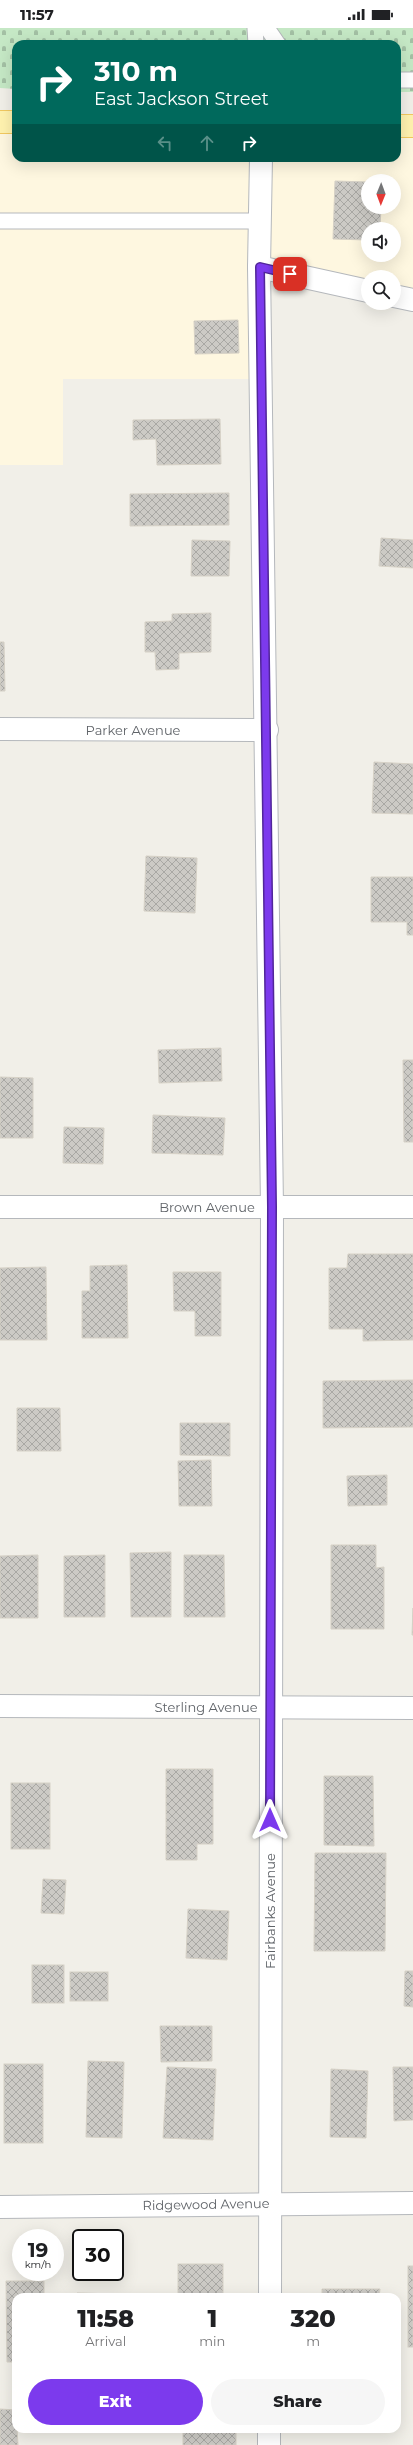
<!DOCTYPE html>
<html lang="en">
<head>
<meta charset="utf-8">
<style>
	:root { --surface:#fff; --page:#f6f6f6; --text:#202124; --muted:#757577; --accent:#7c3aed }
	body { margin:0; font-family:Montserrat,sans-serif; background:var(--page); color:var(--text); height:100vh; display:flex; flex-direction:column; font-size:15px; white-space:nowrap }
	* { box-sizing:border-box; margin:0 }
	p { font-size:13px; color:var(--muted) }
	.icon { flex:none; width:22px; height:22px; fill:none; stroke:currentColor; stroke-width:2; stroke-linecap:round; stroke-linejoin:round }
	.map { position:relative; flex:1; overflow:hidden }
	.panel { position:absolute; left:12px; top:2265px; width:389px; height:140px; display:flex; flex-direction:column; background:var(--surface); border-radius:12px; box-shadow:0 4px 16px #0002 }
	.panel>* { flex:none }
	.top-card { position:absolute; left:12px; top:12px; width:389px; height:122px; border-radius:12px; box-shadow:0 4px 16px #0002; background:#00695c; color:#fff; overflow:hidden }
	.needle { width:26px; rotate:181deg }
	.controls { position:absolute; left:361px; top:146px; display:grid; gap:8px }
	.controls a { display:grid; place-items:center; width:40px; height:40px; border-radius:50%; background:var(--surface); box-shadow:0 4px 16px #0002; font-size:20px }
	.speed { position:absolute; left:12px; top:2201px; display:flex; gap:8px; font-size:20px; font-weight:700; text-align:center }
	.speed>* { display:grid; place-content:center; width:52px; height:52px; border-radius:50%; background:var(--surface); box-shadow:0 4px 16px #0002; line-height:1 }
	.speed small { font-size:10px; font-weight:400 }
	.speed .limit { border:2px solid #111; border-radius:6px; background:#fff; color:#111 }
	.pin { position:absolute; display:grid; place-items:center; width:34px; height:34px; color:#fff; margin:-17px; border-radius:8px; box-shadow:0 2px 6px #0006 }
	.me { position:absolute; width:44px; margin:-22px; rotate:0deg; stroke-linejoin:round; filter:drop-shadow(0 0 3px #0008) }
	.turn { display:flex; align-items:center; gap:14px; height:84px; padding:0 16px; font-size:18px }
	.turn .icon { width:52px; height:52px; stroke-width:2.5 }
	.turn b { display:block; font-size:28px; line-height:34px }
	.lanes { display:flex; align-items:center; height:38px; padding:0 16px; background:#0003; justify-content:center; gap:20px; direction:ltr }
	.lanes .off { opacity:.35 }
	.eta { display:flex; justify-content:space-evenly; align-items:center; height:68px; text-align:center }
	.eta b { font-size:24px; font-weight:800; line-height:28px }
	.button { display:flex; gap:8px; margin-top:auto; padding:8px 16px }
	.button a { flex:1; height:46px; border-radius:24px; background:var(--accent); color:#fff; font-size:16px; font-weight:800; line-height:46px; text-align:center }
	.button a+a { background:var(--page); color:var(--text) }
	.status { display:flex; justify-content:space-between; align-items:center; height:28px; padding:0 20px; background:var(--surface); direction:ltr }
	.status svg { height:11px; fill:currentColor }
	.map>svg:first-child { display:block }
</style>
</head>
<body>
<div class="status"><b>11:57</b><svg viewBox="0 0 49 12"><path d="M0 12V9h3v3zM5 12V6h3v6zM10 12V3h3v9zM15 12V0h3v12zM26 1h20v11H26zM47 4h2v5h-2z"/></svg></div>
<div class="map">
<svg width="413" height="2417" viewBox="0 0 413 2417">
	<defs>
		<pattern id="cemetery-stones" width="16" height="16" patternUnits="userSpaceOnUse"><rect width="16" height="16" fill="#c5e8c5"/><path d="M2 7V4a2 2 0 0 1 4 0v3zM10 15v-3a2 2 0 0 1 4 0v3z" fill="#a3c0a4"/></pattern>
		<pattern id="building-cross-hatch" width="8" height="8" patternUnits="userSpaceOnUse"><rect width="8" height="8" fill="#cccac5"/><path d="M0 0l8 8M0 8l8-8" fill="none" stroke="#a9a8a4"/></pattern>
	</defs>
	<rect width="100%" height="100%" fill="#f1efe8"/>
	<g fill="#fef7e0" fill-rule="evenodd">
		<polygon points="0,97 16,97 16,130 260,130 258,351 63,351 63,437 0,437"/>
		<path d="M397,101H413V270L394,265V249H368V260L262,237L263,130H397ZM368,153H394V179H368ZM368,201H394V227H368Z"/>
	</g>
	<polygon fill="url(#cemetery-stones)" points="0,0 413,0 413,64 397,64 397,16 16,16 16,61 0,60"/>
	<g fill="url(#building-cross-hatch)" stroke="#d6d1c6">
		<polygon points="335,153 368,154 368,179 381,179 380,201 368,201 368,212 333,211"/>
		<polygon points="238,292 239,325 195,326 194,293"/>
		<polygon points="220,391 221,436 157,437 156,411 133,412 133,392"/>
		<polygon points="229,465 229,497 130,498 130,466"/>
		<polygon points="381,510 413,512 413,540 379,538"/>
		<polygon points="192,512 230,513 229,548 191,548"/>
		<polygon points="211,585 211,624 179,625 179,641 156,642 155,624 145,624 145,594 172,593 172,586"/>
		<polygon points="0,614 4,614 5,663 0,663"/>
		<polygon points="374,734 413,736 413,786 372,785"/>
		<polygon points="146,828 197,830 195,885 144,883"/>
		<polygon points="371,849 413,849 413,907 407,907 407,894 371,894"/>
		<polygon points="221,1020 222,1053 159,1055 158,1022"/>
		<polygon points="403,1032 413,1032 413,1114 404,1114"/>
		<polygon points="0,1049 33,1050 33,1110 0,1110"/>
		<polygon points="153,1087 225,1090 223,1127 152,1125"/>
		<polygon points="64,1099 104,1100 103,1136 63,1135"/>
		<polygon points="348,1226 413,1226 413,1312 363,1313 363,1301 329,1301 329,1240 347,1240"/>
		<polygon points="127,1237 128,1310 82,1310 82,1263 90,1263 90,1238"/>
		<polygon points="46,1239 47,1312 0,1312 0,1240"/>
		<polygon points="173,1244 221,1244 221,1308 195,1308 195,1283 174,1283"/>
		<polygon points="413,1352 413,1399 323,1400 323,1353"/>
		<polygon points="17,1380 60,1380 61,1423 17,1423"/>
		<polygon points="180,1395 230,1395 230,1428 180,1427"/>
		<polygon points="211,1432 212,1478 179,1478 178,1433"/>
		<polygon points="387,1447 387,1477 348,1478 347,1448"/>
		<polygon points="331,1517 376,1517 376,1540 384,1539 384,1601 331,1601"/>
		<polygon points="171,1524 171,1589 131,1589 130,1525"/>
		<polygon points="38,1527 38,1590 0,1590 0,1528"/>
		<polygon points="105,1527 105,1589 64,1589 64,1528"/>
		<polygon points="184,1527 224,1527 225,1589 184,1589"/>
		<polygon points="413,1580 413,1607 412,1607"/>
		<polygon points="166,1741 213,1741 213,1816 197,1816 197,1832 166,1832"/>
		<polygon points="324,1748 373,1748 374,1818 324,1817"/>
		<rect x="11" y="1755" width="39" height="66"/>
		<polygon points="315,1825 386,1825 385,1923 314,1923"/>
		<polygon points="43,1851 66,1852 64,1886 41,1885"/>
		<polygon points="188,1881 229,1883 227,1932 186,1930"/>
		<rect x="32" y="1937" width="32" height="38"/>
		<polygon points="405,1943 413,1943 413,1979 404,1978"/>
		<rect x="70" y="1944" width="38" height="29"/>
		<polygon points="160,1998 212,1998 212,2033 161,2034"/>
		<polygon points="88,2033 124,2034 122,2110 86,2109"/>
		<rect x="4" y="2036" width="39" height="79"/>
		<polygon points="167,2039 216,2041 213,2112 163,2110"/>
		<polygon points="393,2039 413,2039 413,2092 394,2093"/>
		<polygon points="331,2041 368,2043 366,2110 330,2109"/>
		<rect x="178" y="2236" width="45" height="33"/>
		<rect x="408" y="2238" width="5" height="81"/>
		<polygon points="6,2253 44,2253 44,2269 16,2269 16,2334 7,2334"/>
		<polygon points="322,2261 380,2261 379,2269 322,2269"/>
		<polygon points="77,2265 118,2266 118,2269 77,2269"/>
		<polygon points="0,2381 16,2382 18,2417 0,2417"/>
		<rect x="183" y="2401" width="53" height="16"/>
	</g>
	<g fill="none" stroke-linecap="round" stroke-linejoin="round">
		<defs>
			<g id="lane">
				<polyline points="255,0 256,16"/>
				<polyline points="267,0 278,16"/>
				<polyline points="397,52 413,52"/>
				<polyline points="0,193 260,193"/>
			</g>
			<g id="street">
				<polyline points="261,130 259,239 272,1179 270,2269"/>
				<polyline points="259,239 368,263"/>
				<polyline points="394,268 413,272"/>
				<polyline points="0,701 267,702"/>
				<polyline points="0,1179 413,1179"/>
				<polyline points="0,1678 413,1680"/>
				<polyline points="0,2179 413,2175"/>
				<polyline points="269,2417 269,2401"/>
			</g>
			<g id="primary">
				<polyline points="0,94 16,94"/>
				<polyline points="397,98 413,98"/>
			</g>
		</defs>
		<use href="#lane" stroke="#b5b8bc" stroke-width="17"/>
		<use href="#street" stroke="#b5b8bc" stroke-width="24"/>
		<use href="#primary" stroke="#f2c960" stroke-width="24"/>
		<use href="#lane" stroke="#fff" stroke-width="15"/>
		<use href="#street" stroke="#fff" stroke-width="22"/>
		<use href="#primary" stroke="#fff2af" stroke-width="22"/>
	</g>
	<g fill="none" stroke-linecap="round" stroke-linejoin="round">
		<defs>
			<polyline id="route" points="270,1792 272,1179 260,239 290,246"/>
		</defs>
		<use href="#route" stroke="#51269a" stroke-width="10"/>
		<use href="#route" stroke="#7c3aed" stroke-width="7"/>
	</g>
	<g text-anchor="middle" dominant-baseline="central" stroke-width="4" stroke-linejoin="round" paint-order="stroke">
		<g font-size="13" fill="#5f6368" stroke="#fff">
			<text x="133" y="702">Parker Avenue</text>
			<text x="207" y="1179">Brown Avenue</text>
			<text x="206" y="1679">Sterling Avenue</text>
			<text transform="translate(270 1883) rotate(-90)">Fairbanks Avenue</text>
			<text transform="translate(206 2176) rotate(-1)">Ridgewood Avenue</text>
		</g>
	</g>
</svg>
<div class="controls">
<a><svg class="needle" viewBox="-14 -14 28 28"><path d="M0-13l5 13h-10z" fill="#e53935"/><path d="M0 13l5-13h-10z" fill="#757577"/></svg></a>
<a><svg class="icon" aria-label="sound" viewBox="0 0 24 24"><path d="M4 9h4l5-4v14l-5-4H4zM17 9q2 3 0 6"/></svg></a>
<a><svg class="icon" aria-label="search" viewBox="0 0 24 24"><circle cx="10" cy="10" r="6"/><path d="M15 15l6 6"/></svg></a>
</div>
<div class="speed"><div>19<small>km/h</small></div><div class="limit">30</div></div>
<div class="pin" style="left:290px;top:246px;background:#d93025"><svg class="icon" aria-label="arrive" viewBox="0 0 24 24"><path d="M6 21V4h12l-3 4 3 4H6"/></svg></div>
<svg class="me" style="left:270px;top:1792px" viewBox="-20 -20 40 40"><path d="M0-17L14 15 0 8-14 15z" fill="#7c3aed" stroke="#fff" stroke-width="4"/></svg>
<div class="top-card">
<div class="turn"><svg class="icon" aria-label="right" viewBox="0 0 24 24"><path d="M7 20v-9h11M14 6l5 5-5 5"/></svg><div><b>310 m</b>East Jackson Street</div></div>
<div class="lanes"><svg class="icon off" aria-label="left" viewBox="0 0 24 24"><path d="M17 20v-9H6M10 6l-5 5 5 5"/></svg><svg class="icon off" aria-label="ahead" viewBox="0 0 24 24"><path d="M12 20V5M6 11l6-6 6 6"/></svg><svg class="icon" aria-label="right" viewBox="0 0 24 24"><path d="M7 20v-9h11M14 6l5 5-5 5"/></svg></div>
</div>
<section class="panel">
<div class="eta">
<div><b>11:58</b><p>Arrival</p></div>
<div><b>1</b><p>min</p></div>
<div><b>320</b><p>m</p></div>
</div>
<div class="button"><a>Exit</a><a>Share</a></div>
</section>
</div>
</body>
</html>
